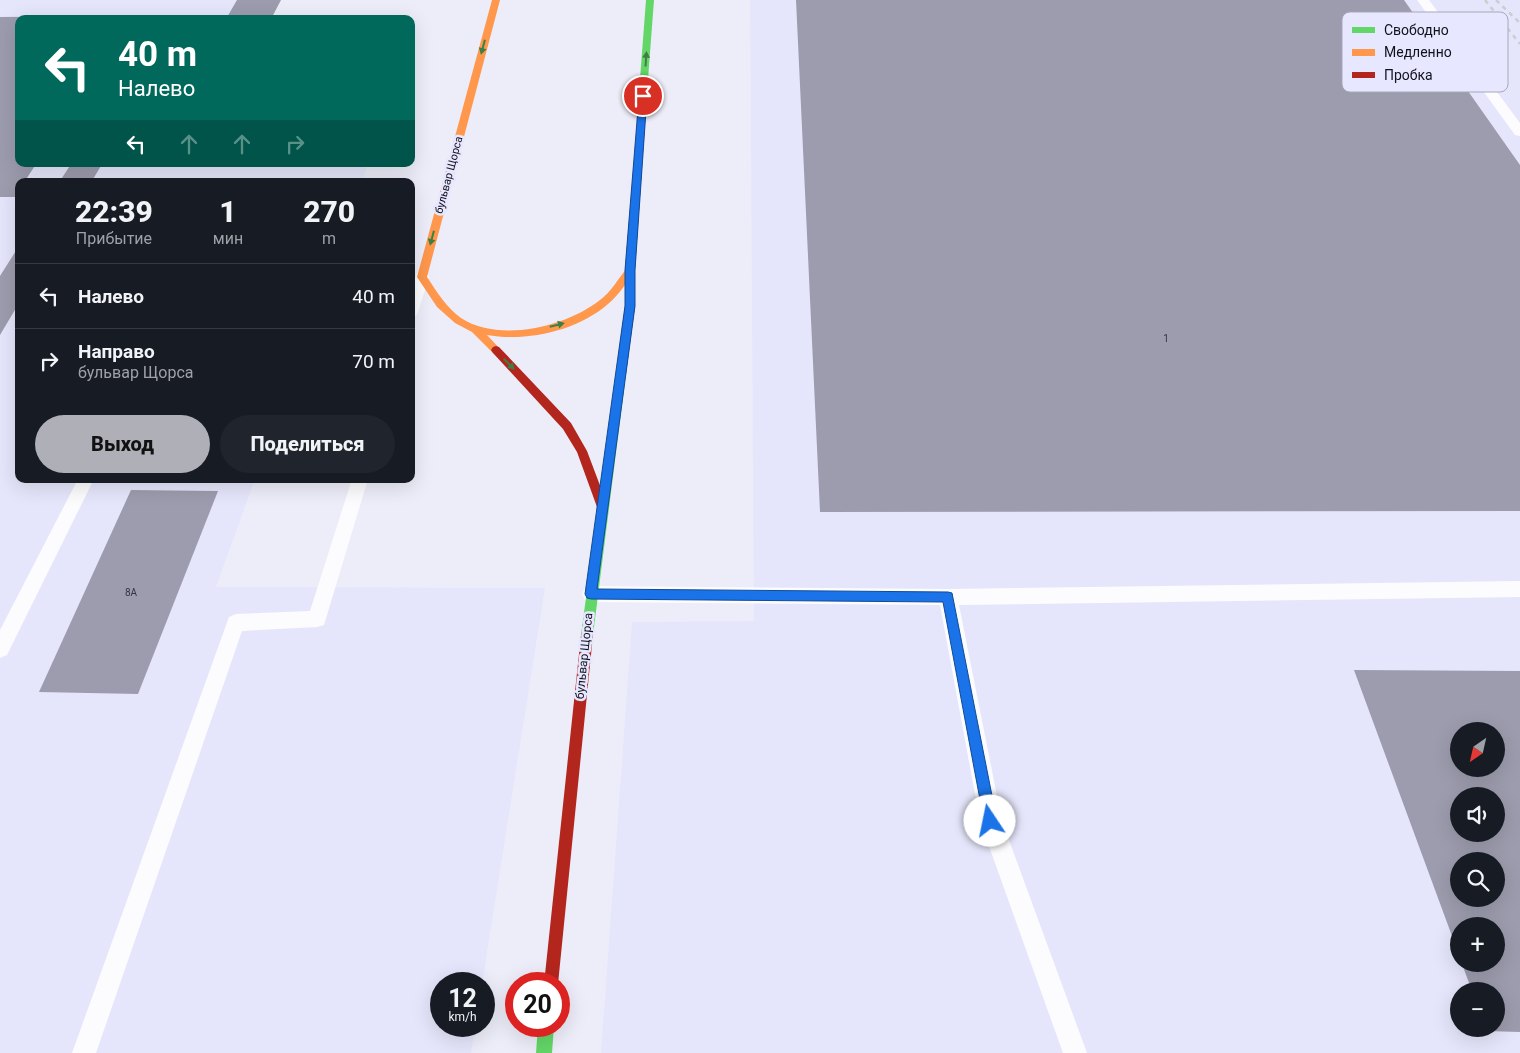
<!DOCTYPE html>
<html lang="ru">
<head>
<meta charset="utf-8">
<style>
	:root { --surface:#171b24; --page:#20242c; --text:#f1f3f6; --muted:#9ea1a6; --line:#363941; --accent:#afb0b7 }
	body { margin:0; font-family:Roboto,sans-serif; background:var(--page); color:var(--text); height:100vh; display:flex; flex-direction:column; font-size:19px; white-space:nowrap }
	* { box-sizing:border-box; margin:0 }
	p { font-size:16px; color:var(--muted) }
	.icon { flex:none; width:28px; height:28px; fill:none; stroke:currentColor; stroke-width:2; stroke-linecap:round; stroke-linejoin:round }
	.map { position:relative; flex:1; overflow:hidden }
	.details { position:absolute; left:15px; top:178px; width:400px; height:305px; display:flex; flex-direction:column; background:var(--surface); border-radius:10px; box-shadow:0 5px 20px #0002 }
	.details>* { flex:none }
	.banner { position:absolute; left:15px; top:15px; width:400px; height:152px; border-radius:10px; box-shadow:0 5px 20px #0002; background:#00695c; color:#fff; overflow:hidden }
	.needle { width:32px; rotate:214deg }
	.fabs { position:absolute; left:1450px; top:722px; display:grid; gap:10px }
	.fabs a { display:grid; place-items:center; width:55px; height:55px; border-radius:50%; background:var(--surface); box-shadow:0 5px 20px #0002; font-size:25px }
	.speed { position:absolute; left:430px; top:972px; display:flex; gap:10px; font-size:25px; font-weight:700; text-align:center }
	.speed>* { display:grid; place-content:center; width:65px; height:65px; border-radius:50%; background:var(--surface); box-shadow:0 5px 20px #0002; line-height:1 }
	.speed small { font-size:12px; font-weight:400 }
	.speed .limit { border:8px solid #d22; background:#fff; color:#111 }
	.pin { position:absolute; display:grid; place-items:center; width:42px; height:42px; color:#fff; margin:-21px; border:2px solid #fff; border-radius:50%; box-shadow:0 1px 5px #0007 }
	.me { position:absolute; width:55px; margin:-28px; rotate:349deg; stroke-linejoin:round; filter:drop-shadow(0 0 4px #0008) }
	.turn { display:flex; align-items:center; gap:18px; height:105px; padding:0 20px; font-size:22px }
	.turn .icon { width:65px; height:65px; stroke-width:2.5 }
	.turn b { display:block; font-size:35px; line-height:42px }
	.lanes { display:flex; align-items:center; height:48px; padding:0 20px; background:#0003; justify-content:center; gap:25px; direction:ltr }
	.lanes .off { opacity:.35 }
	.eta { display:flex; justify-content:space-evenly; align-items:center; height:85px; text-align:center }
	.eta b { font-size:30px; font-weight:800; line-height:35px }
	.cta { display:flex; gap:10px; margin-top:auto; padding:10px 20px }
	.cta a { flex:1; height:58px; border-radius:30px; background:var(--accent); color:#111; font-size:20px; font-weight:800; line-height:58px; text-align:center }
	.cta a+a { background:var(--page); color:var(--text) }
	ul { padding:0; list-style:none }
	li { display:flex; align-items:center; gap:15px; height:65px; padding:0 20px; border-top:1px solid var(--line) }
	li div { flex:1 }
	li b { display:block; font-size:19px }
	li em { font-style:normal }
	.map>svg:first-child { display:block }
</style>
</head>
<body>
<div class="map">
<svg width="1520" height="1053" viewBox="0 0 1520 1053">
	<rect width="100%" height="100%" fill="#ededf9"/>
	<g fill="#e5e6fb" fill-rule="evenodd">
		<polygon points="0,0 281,0 271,19 19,19 19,164 368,164 362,181 19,181 19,479 255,479 216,587 545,588 482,984 441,984 441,1026 476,1026 471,1053 0,1053"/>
		<path d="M750,0H1520V1053H601L632,622L754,621ZM1459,731H1496V769H1459ZM1459,796H1496V834H1459ZM1459,861H1496V899H1459ZM1459,926H1496V964H1459ZM1459,991H1496V1029H1459Z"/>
	</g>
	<g fill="#9d9cae" fill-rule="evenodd">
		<polygon points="237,0 281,0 271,19 226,19"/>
		<polygon points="796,0 1404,0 1520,165 1520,511 820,512"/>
		<polygon points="132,16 131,19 19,19 19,164 36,164 25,181 19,181 19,190 15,197 0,197 0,17"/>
		<polygon points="71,164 102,164 92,181 60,181"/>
		<polygon points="19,246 19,303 0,335 0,276"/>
		<polygon points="131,490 218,491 138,694 39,692"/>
		<path d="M1354,670L1520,671V1032L1486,1031L1485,1029H1496V991H1472L1462,964H1496V926H1459V955ZM1459,731H1496V769H1459ZM1459,796H1496V834H1459ZM1459,861H1496V899H1459Z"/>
	</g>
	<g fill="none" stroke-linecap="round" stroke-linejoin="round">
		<g fill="#fcfcfe" fill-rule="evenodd">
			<polygon points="1417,0 1429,0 1520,123 1520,136 1515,135"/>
			<polygon points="422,272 427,273 429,277 418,312 416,316 411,317 411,288 417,273"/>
			<polygon points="78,479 94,479 7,655 0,658 0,630"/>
			<polygon points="352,479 368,479 324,625 317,627 242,631 96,1053 72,1053 229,617 236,614 310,611"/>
			<polygon points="1520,581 1520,597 959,605 1002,821 1087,1053 1063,1053 980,821 940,605 591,602 585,600 582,594 585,588 591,586 948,589"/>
		</g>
		<g fill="#63d668" fill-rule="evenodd">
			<polygon points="646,0 654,0 648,79 644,81 640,79"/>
			<polygon points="621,370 626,374 593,635 591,639 587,641 583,639 581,635 616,374"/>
			<polygon points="538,1026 554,1026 552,1053 536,1053"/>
		</g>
		<path fill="#ff974d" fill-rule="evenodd" d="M492,0H500L427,277C437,292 446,307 461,318C499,343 566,327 600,300C611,292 618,279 627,268H633L635,270C627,282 619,295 608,304C577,331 527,342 487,335L501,350L496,354L493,353L472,332L455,323L437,307L417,277Z"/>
		<g fill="#b3261e" fill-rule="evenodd">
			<polygon points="641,77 648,79 635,270 635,306 626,374 621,378 616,374 625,306 625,270"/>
			<polygon points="496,346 499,347 571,423 587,451 607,504 605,507 597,507 577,452 563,429 493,353 491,350 493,347"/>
			<polygon points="587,629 591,631 593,635 558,984 544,984 581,635 583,631"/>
		</g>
		<g stroke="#cdcdd0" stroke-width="2.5" stroke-dasharray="4.5 4.5" stroke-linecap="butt">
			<polyline points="1485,0 1520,44"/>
			<polyline points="1496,0 1520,23"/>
		</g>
	</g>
	<defs><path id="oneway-solid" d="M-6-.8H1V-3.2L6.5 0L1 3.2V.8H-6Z" transform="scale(1.25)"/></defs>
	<g fill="#3f7e45">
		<use href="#oneway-solid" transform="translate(483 47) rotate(105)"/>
		<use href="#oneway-solid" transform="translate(646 59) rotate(-86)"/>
		<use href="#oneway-solid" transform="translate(432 238) rotate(105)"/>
		<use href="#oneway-solid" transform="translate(557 325) rotate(-14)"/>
		<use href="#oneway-solid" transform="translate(509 364) rotate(45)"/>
	</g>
	<polygon fill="#1a73e8" stroke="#114b97" points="643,94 647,96 635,270 635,306 597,589 948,592 952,593 997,821 995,826 990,828 986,826 984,821 943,602 591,599 587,598 585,594 625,306 625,270 639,96"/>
	<g text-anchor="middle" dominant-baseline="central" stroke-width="5" stroke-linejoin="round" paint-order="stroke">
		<g font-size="10" fill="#353440">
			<text x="1166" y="338">1</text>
			<text x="131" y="592">8А</text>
		</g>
		<g font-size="11" fill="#12121b" stroke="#e7e7ff">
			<text transform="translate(449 175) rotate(-75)">бульвар Щорса</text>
		</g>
		<g font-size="12" fill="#12121b" stroke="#e7e7ff">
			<text transform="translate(584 656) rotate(-84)">бульвар Щорса</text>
		</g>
	</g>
	<rect x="1342" y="12" width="166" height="80" rx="8" fill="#e7e7ff" stroke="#a7a7bb" stroke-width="1"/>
	<rect x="1352" y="27" width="23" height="6" fill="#63d668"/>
	<rect x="1352" y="49" width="23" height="7" fill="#ff974d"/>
	<rect x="1352" y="72" width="23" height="6" fill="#b3261e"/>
	<g font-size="14" fill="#12121b">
		<text x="1384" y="35">Свободно</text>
		<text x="1384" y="57">Медленно</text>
		<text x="1384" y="80">Пробка</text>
	</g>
</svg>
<div class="fabs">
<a><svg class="needle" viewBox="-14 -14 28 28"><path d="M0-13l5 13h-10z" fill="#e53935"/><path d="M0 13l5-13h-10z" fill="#9ea1a6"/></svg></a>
<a><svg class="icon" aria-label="sound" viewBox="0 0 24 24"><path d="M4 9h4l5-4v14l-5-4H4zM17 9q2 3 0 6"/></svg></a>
<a><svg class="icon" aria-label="search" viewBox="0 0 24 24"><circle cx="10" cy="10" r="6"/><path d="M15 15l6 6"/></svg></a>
<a>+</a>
<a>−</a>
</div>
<div class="speed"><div>12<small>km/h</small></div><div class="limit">20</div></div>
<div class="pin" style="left:643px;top:96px;background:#d93025"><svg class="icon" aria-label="arrive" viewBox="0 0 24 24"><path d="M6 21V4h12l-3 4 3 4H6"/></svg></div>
<svg class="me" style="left:990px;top:821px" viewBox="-20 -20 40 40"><circle r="19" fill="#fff"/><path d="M0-13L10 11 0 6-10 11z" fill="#1a73e8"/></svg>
<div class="banner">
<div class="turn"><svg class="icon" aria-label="left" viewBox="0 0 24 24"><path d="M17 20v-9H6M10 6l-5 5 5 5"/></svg><div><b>40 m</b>Налево</div></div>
<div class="lanes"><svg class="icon" aria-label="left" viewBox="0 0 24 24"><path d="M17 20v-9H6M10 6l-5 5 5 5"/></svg><svg class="icon off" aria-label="ahead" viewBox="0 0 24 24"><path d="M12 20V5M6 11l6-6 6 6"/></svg><svg class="icon off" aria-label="ahead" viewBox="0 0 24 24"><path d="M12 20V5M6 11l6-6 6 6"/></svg><svg class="icon off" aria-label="right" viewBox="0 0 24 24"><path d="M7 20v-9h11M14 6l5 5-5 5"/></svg></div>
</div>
<section class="details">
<div class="eta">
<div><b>22:39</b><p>Прибытие</p></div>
<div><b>1</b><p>мин</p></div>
<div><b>270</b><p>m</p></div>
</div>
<ul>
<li><svg class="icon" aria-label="left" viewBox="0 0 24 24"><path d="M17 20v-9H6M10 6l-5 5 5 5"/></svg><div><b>Налево</b></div><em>40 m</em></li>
<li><svg class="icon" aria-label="right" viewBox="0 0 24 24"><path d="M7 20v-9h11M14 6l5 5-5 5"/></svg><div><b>Направо</b><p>бульвар Щорса</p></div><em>70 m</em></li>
</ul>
<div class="cta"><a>Выход</a><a>Поделиться</a></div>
</section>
</div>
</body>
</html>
